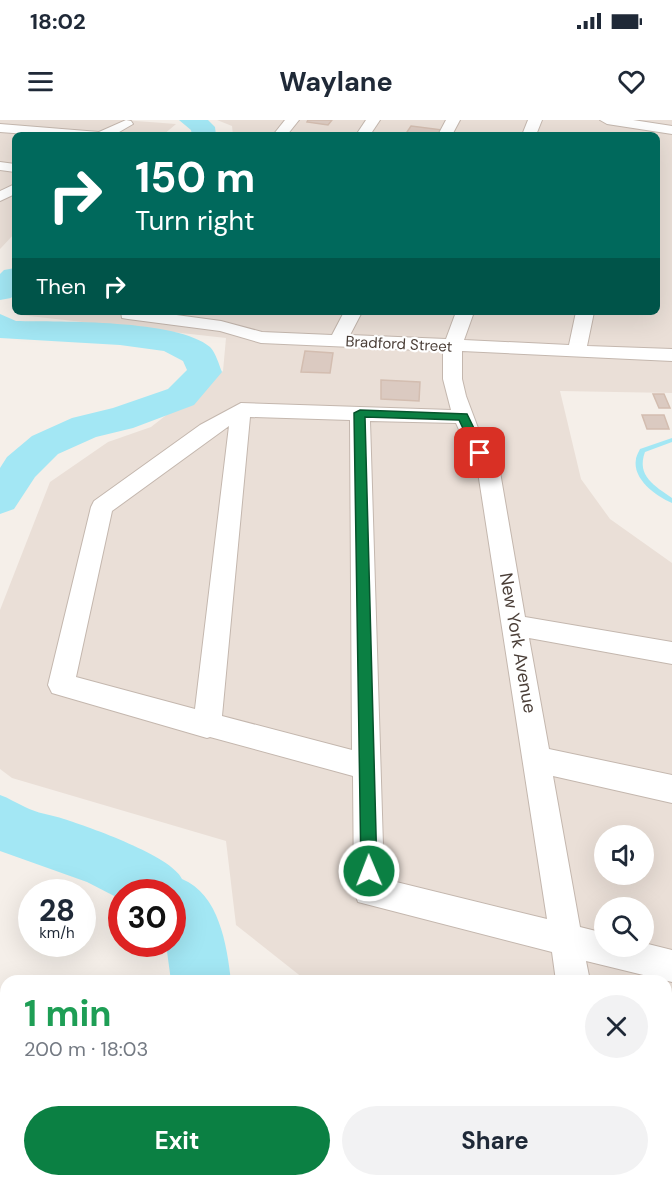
<!DOCTYPE html>
<html lang="en">
<head>
<meta charset="utf-8">
<style>
	:root { --surface:#fff; --page:#f2f2f3; --text:#1f2937; --muted:#747a83; --accent:#0b8043 }
	body { margin:0; font-family:"DM Sans",sans-serif; background:var(--page); color:var(--text); height:100vh; display:flex; flex-direction:column; font-size:22px; white-space:nowrap }
	* { box-sizing:border-box; margin:0 }
	p { font-size:20px; color:var(--muted) }
	.icon { flex:none; width:33px; height:33px; fill:none; stroke:currentColor; stroke-width:2; stroke-linecap:round; stroke-linejoin:round }
	.map { position:relative; flex:1; overflow:hidden }
	.sheet { position:absolute; left:0px; top:855px; width:672px; height:212px; display:flex; flex-direction:column; background:var(--surface); border-radius:18px 18px 0 0; box-shadow:0 6px 24px #0002 }
	.sheet>* { flex:none }
	.banner { position:absolute; left:12px; top:12px; width:648px; height:183px; border-radius:9px; box-shadow:0 6px 24px #0002; background:#00695c; color:#fff; overflow:hidden }
	.buttons { position:absolute; left:594px; top:705px; display:grid; gap:12px }
	.buttons a { display:grid; place-items:center; width:60px; height:60px; border-radius:50%; background:var(--surface); box-shadow:0 6px 24px #0002; font-size:30px }
	.speed { position:absolute; left:18px; top:759px; display:flex; gap:12px; font-size:30px; font-weight:700; text-align:center }
	.speed>* { display:grid; place-content:center; width:78px; height:78px; border-radius:50%; background:var(--surface); box-shadow:0 6px 24px #0002; line-height:1 }
	.speed small { font-size:15px; font-weight:400 }
	.speed .limit { border:9px solid #d22; background:#fff; color:#111 }
	.pin { position:absolute; display:grid; place-items:center; width:51px; height:51px; color:#fff; margin:-26px; border-radius:12px; box-shadow:0 3px 9px #0006 }
	.me { position:absolute; width:66px; margin:-33px; rotate:359deg; stroke-linejoin:round; filter:drop-shadow(0 0 4px #0008) }
	.turn { display:flex; align-items:center; gap:21px; height:126px; padding:0 24px; font-size:27px }
	.turn .icon { width:78px; height:78px; stroke-width:2.5 }
	.turn b { display:block; font-size:42px; line-height:51px }
	.then { display:flex; align-items:center; height:57px; padding:0 24px; background:#0003; gap:12px; font-size:22px }
	.round { display:grid; place-items:center; flex:none; width:63px; height:63px; border-radius:32px; background:var(--page) }
	.head { display:flex; align-items:center; justify-content:space-between; height:102px; padding:0 24px }
	h1 { font-size:36px; font-weight:700; line-height:45px; color:#1e9e55 }
	.primary-button { display:flex; gap:12px; margin-top:auto; padding:12px 24px }
	.primary-button a { flex:1; height:69px; border-radius:36px; background:var(--accent); color:#fff; font-size:24px; font-weight:700; line-height:69px; text-align:center }
	.primary-button a+a { background:var(--page); color:var(--text) }
	.status { display:flex; justify-content:space-between; align-items:center; height:42px; padding:0 30px; background:var(--surface); direction:ltr }
	.status svg { height:16px; fill:currentColor }
	header { display:flex; justify-content:space-between; align-items:center; height:78px; padding:0 24px; background:var(--surface); font-size:27px; font-weight:700 }
	.map>svg:first-child { display:block }
</style>
</head>
<body>
<div class="status"><b>18:02</b><svg viewBox="0 0 49 12"><path d="M0 12V9h3v3zM5 12V6h3v6zM10 12V3h3v9zM15 12V0h3v12zM26 1h20v11H26zM47 4h2v5h-2z"/></svg></div>
<header><svg class="icon" aria-label="menu" viewBox="0 0 24 24"><path d="M4 6h16M4 12h16M4 18h16"/></svg>Waylane<svg class="icon" aria-label="heart" viewBox="0 0 24 24"><path d="M12 20l-8-8c-3-5 5-10 8-4 3-6 11-1 8 4z"/></svg></header>
<div class="map">
<svg width="672" height="1066" viewBox="0 0 672 1066">
	<rect width="100%" height="100%" fill="#f5efe9"/>
	<g fill="#eadfd7" fill-rule="evenodd">
		<polygon points="0,0 123,0 176,4 163,15 15,15 15,113 0,129"/>
		<path d="M217,0H672V273L560,271L581,359L610,399L672,443V943L666,942V861H315L303,858L236,805L226,721L12,658L0,649V490L50,362L108,322L151,307L223,251L226,218L20,195V192H657V15H233L232,6ZM604,716H644V754H604ZM604,788H644V826H604Z"/>
	</g>
	<g fill="none" stroke-linecap="round" stroke-linejoin="round">
		<path fill="#a3e7f4" fill-rule="evenodd" d="M672,318V322L645,332C636,356 655,366 672,378V383C656,376 632,359 636,339C636,337 639,331 640,329Z"/>
		<g fill="#a3e7f4" fill-rule="evenodd">
			<polygon points="179,0 208,0 215,7 216,15 192,15 191,10"/>
			<polygon points="15,148 15,174 11,178 0,180 0,154 4,150"/>
			<path d="M0,194L16,201C60,202 177,199 210,227C216,233 219,245 222,252L194,285L133,308L96,317L58,334L35,357L14,389L0,394V348L7,337L32,316L72,298L113,288L168,269L187,250L183,241L164,231L120,225L0,218Z"/>
			<path d="M0,675C9,678 16,683 25,687C36,693 52,695 64,699C89,707 172,736 182,759C219,774 227,825 231,861H171L166,824H172V772H122V780L87,762L0,731Z"/>
			<polygon points="103,1060 172,1060 170,1066 101,1066"/>
		</g>
	</g>
	<g fill="#dbcac1" stroke="#d3bdb0" stroke-width="1.5">
		<polygon points="308,0 332,0 328,5 307,2"/>
		<polygon points="411,6 443,10 441,15 405,15"/>
		<polygon points="305,231 333,233 330,253 301,252"/>
		<polygon points="381,260 420,262 419,281 381,279"/>
		<polygon points="653,274 664,274 670,288 659,288"/>
		<polygon points="642,295 664,295 669,309 647,309"/>
	</g>
	<g fill="none" stroke-linecap="round" stroke-linejoin="round">
		<defs>
			<g id="street">
				<polygon points="126,0 131,1 133,4 114,15 40,15 0,12 0,4 99,12"/>
				<polygon points="285,0 299,0 287,15 273,15"/>
				<polygon points="366,0 380,0 370,15 356,15"/>
				<polygon points="446,0 460,0 452,15 438,15"/>
				<polygon points="528,0 542,0 536,15 522,15"/>
				<polygon points="600,0 633,0 672,6 672,14 607,4"/>
				<polygon points="0,42 15,44 15,52 0,50"/>
				<polygon points="15,64 15,74 0,81 0,71"/>
				<path d="M121,192H154L221,201L262,212L332,215L344,192H362L350,215L446,219L456,192H474L464,220L569,225L576,192H594L587,226L672,229V241L462,231V259L466,276L478,308L500,352L525,497L672,522V544L529,518L549,629L672,655V683L553,656L580,807L604,813V826H644V823L672,830V862L586,841L590,861H556L552,832L358,782L354,771L353,656L210,617L207,618L52,573L48,565L91,387L94,381L200,305L241,283L451,290L443,259V231L261,223L220,211L128,199L122,198ZM250,297L350,300L352,630L222,596ZM370,301L456,303L478,352L547,799L384,759ZM229,306L195,589L76,557L112,391Z"/>
			</g>
		</defs>
		<use href="#street" stroke="#c4b7ae" stroke-width="2"/>
		<use href="#street" fill="#fff" fill-rule="evenodd"/>
	</g>
	<polygon fill="#0b8043" stroke="#07532c" stroke-width="1.5" points="360,290 467,294 486,333 484,336 476,336 459,300 365,297 377,751 375,756 369,759 363,756 361,751 354,293"/>
	<g text-anchor="middle" dominant-baseline="central" stroke-width="4.5" stroke-linejoin="round" paint-order="stroke">
		<g font-size="15" fill="#4a3e37" stroke="#fff">
			<text transform="translate(399 224) rotate(3)">Bradford Street</text>
		</g>
		<g font-size="18" fill="#4a3e37" stroke="#fff">
			<text transform="translate(518 523) rotate(80)">New York Avenue</text>
		</g>
	</g>
</svg>
<div class="buttons">
<a><svg class="icon" aria-label="sound" viewBox="0 0 24 24"><path d="M4 9h4l5-4v14l-5-4H4zM17 9q2 3 0 6"/></svg></a>
<a><svg class="icon" aria-label="search" viewBox="0 0 24 24"><circle cx="10" cy="10" r="6"/><path d="M15 15l6 6"/></svg></a>
</div>
<div class="speed"><div>28<small>km/h</small></div><div class="limit">30</div></div>
<div class="pin" style="left:480px;top:333px;background:#d93025"><svg class="icon" aria-label="arrive" viewBox="0 0 24 24"><path d="M6 21V4h12l-3 4 3 4H6"/></svg></div>
<svg class="me" style="left:369px;top:751px" viewBox="-20 -20 40 40"><circle r="17" fill="#0b8043" stroke="#fff" stroke-width="3"/><path d="M0-11L8 9 0 5-8 9z" fill="#fff"/></svg>
<div class="banner">
<div class="turn"><svg class="icon" aria-label="right" viewBox="0 0 24 24"><path d="M7 20v-9h11M14 6l5 5-5 5"/></svg><div><b>150 m</b>Turn right</div></div>
<div class="then">Then<svg class="icon" aria-label="right" viewBox="0 0 24 24"><path d="M7 20v-9h11M14 6l5 5-5 5"/></svg></div>
</div>
<section class="sheet">
<div class="head"><div><h1>1 min</h1><p>200 m · 18:03</p></div><a class="round"><svg class="icon" aria-label="close" viewBox="0 0 24 24"><path d="M6 6l12 12M18 6L6 18"/></svg></a></div>
<div class="primary-button"><a>Exit</a><a>Share</a></div>
</section>
</div>
</body>
</html>
